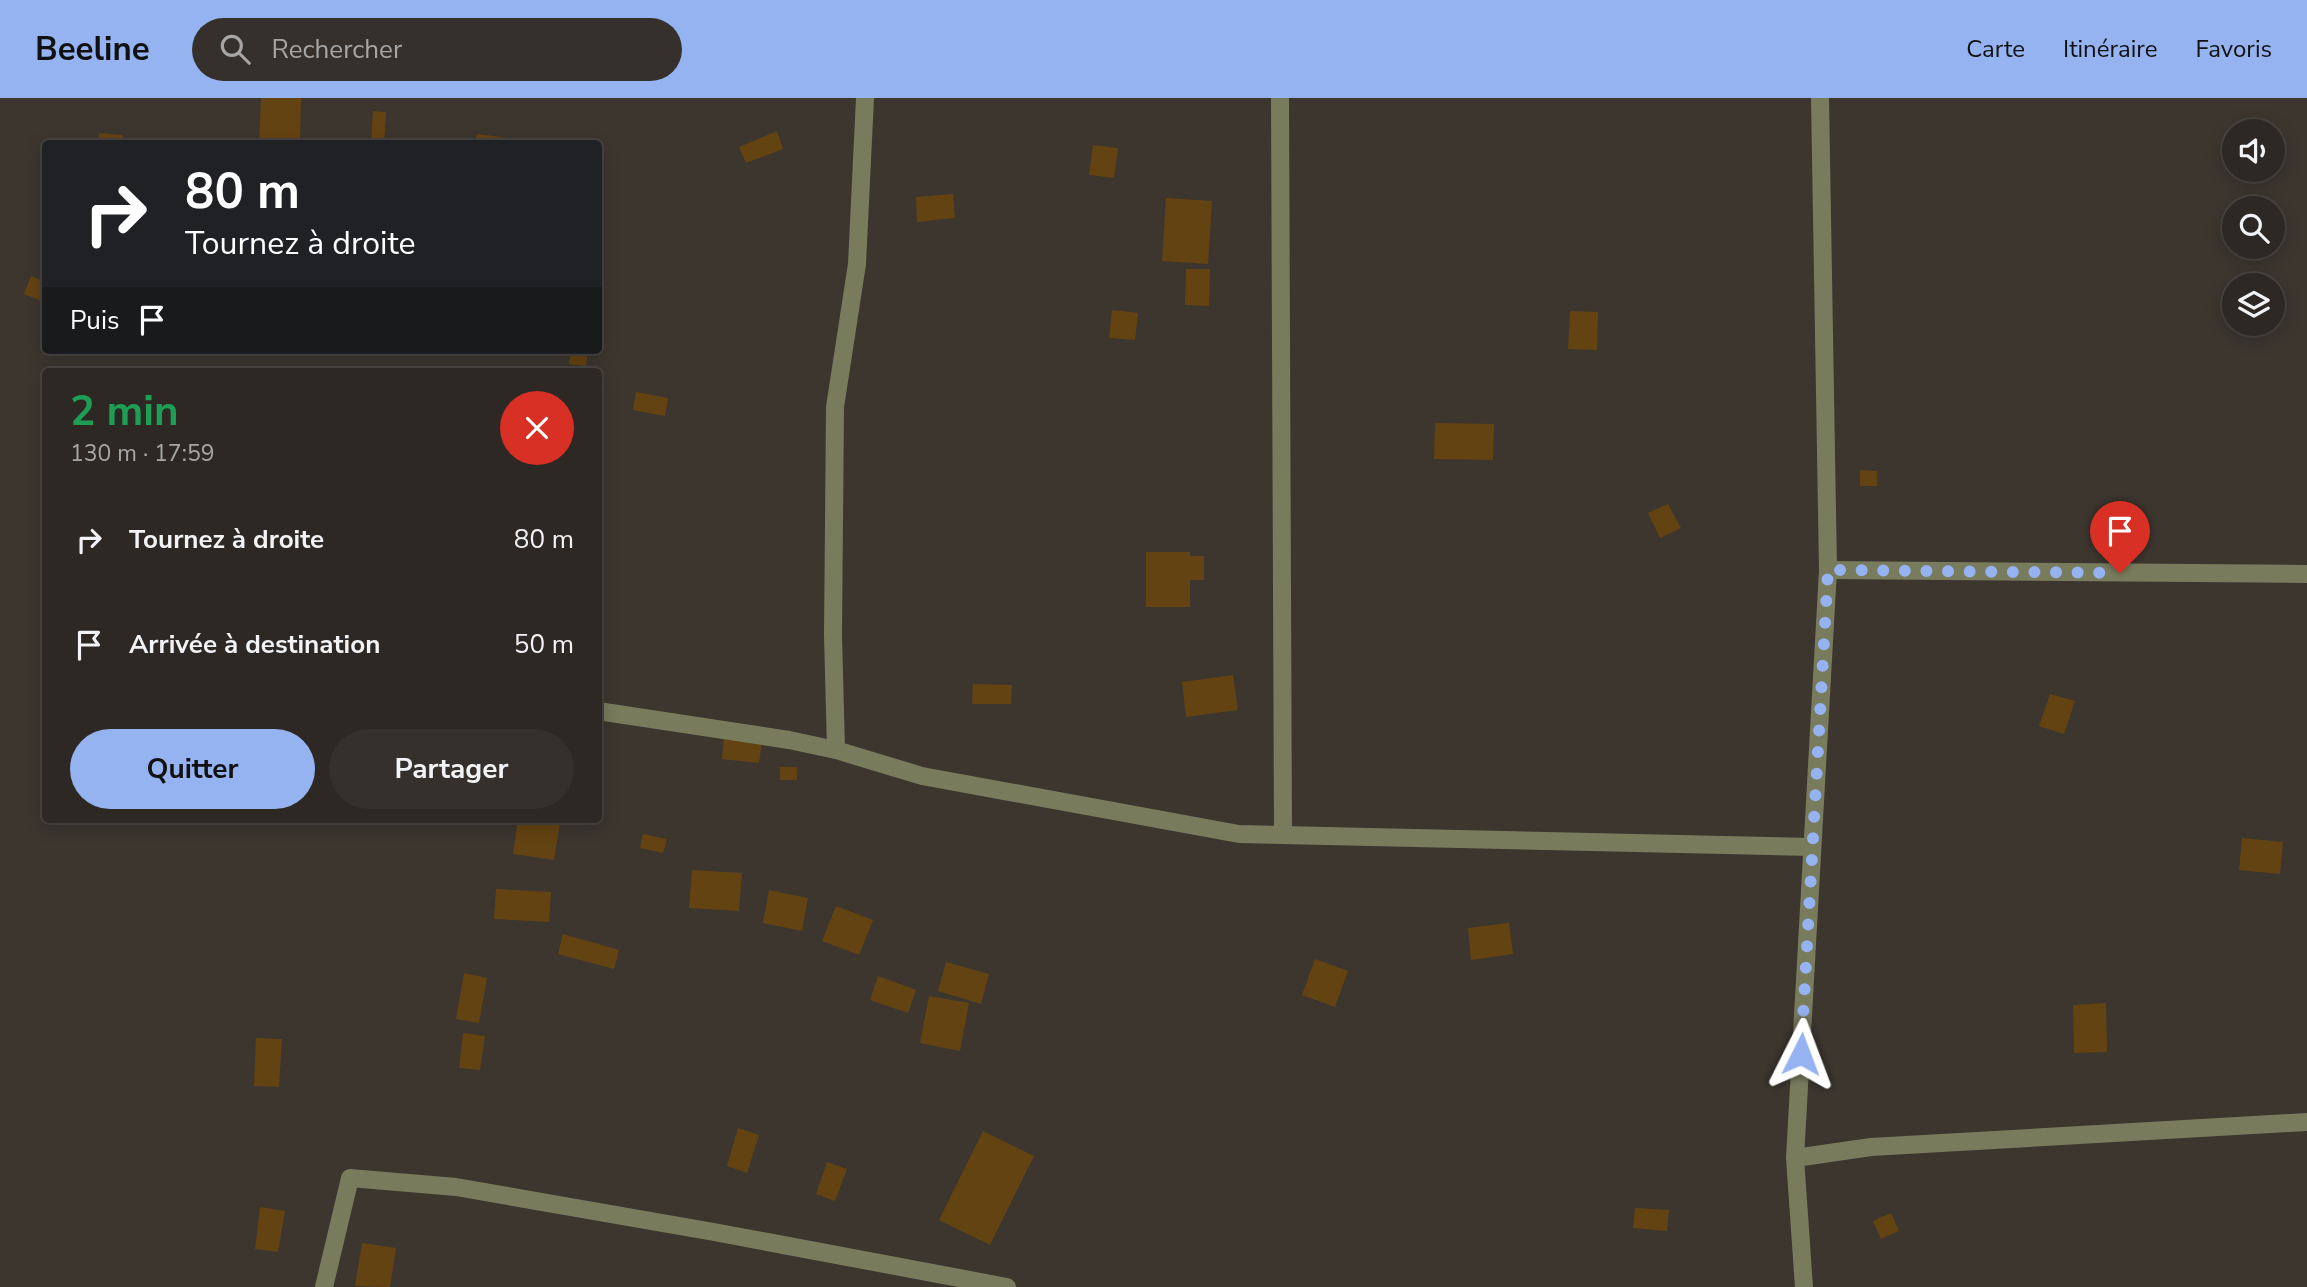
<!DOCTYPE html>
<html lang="fr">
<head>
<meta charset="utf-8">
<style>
	:root { --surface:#2d2823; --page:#35302b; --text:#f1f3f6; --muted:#a7a6a6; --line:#484441; --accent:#95b2f1 }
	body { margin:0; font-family:"Nunito Sans",sans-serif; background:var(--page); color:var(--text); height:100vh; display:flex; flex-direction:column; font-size:26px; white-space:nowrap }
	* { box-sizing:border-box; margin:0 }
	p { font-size:23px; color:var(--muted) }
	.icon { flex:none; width:38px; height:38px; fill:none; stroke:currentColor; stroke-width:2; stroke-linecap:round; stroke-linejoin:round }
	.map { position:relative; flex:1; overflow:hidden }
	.side { position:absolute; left:42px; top:270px; width:560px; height:455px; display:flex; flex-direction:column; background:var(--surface); border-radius:7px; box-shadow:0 4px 18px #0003,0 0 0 2px var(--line) }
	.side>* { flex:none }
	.guide { position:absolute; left:42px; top:42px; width:560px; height:214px; border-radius:7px; box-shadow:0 4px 18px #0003,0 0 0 2px var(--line); background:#202124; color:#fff; overflow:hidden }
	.fabs { position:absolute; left:2222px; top:21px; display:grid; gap:14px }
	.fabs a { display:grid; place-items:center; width:63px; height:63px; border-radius:50%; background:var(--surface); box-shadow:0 4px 18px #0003,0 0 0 2px var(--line); font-size:35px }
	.pin { position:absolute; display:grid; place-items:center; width:60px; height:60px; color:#fff; margin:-72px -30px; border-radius:50% 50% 50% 0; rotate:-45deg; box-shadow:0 0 7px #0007 }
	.pin .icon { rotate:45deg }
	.me { position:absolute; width:77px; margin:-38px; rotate:3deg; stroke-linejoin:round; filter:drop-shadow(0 0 5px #0008) }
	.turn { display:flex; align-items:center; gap:24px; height:147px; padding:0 28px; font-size:32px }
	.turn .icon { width:91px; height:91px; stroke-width:2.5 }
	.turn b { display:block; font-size:49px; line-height:60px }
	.then { display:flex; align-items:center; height:66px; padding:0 28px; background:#0003; gap:14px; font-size:26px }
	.round { display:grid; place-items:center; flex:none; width:74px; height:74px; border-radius:37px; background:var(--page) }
	.headline { display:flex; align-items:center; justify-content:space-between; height:119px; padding:0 28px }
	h1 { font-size:42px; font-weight:700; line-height:52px; color:#1e9e55 }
	.button { display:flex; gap:14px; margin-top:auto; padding:14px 28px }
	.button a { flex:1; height:80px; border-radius:42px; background:var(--accent); color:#111; font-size:28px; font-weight:700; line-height:80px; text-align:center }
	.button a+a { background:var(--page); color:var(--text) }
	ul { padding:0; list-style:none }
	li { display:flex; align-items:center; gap:21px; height:105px; padding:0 28px }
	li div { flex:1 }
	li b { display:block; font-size:26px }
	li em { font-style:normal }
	header { display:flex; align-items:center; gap:42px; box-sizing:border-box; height:98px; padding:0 35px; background:var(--accent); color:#111 }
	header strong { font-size:33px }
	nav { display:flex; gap:38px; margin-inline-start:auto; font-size:24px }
	.search { width:490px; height:63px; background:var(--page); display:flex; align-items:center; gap:18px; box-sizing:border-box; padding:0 24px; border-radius:38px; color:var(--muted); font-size:26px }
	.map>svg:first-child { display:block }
</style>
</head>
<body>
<header>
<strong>Beeline</strong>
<div class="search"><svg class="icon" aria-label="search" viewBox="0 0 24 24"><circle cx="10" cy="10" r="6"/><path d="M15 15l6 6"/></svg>Rechercher</div>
<nav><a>Carte</a><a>Itinéraire</a><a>Favoris</a></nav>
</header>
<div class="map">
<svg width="2307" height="1189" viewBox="0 0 2307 1189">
	<rect width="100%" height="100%" fill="#3c362f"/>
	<g fill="#644312">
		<polygon points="261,0 301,0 300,46 259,46"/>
		<polygon points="373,13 386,14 384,46 371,46"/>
		<polygon points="777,33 783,51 746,65 739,49"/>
		<polygon points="99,35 123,37 122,46 98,46"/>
		<polygon points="477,36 508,40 507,46 475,46"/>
		<polygon points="1093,47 1118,50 1114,80 1089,77"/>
		<polygon points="953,96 955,120 917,124 916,99"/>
		<polygon points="1166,100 1212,103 1208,166 1162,163"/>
		<polygon points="1186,171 1210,171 1209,208 1185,207"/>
		<polygon points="31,178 46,184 46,205 24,196"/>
		<polygon points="1112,212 1138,215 1135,242 1109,240"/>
		<polygon points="1570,213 1598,214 1597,252 1568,251"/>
		<polygon points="570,252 588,252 586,268 569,266"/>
		<polygon points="636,294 668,300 665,318 633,312"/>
		<polygon points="1435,325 1494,326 1493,362 1434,361"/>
		<polygon points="1860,372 1877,373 1877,388 1860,388"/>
		<polygon points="1668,406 1681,430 1660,440 1648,415"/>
		<polygon points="1146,454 1190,454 1190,458 1204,458 1204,482 1190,482 1190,509 1146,509"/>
		<polygon points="1233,577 1238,612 1186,619 1182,584"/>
		<polygon points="973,586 1012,587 1011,606 972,606"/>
		<polygon points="2050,596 2075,603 2064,636 2039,628"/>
		<polygon points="724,639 762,643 759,665 722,661"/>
		<rect x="780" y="669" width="17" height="13"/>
		<polygon points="518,721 560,724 554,762 513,756"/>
		<polygon points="643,736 667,741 663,755 640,750"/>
		<polygon points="2242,740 2283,744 2280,776 2239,772"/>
		<polygon points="692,772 742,775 739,813 689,810"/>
		<polygon points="496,791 551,794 549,824 494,821"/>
		<polygon points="769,792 808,800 802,833 763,825"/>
		<polygon points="836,808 873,822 859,857 822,843"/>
		<polygon points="1509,825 1513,856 1471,862 1468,830"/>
		<polygon points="563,836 619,852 614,871 558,856"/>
		<polygon points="1315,861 1348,873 1335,909 1302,897"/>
		<polygon points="946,864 989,876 981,906 938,893"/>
		<polygon points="464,875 487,880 479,925 456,921"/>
		<polygon points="878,878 916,892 908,915 870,902"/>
		<polygon points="929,898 969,905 960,953 920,945"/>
		<polygon points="2106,905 2107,954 2074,955 2073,907"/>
		<polygon points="463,935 485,938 480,972 459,970"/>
		<polygon points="256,940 282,941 279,989 254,988"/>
		<polygon points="738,1030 759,1037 747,1075 727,1068"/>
		<polygon points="983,1033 1034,1058 990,1147 939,1122"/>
		<polygon points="827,1064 847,1071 835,1103 816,1096"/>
		<polygon points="260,1109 285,1113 278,1154 255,1151"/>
		<polygon points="1635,1110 1669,1112 1667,1133 1633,1130"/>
		<polygon points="1891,1115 1899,1133 1881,1141 1873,1123"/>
		<polygon points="362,1145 396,1150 390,1189 355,1188"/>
	</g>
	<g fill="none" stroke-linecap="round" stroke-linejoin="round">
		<g stroke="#797b5d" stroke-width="18">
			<polyline points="1280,0 1283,737"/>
			<polyline points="1828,472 2307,476"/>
			<polyline points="598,613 789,642 836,652 922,678 1239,736 1812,749"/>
			<polyline points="836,652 833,537 835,309 857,166 865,0"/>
			<polyline points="1795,1060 1871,1049 2307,1024"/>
			<polyline points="324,1189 350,1080 456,1089 714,1134 1007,1189"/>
			<polyline points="1804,1189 1795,1060 1828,472 1820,0"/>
		</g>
	</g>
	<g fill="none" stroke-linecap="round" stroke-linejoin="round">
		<polyline stroke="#95b2f1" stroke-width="12" stroke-dasharray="0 21.6" points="1801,956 1828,472 2120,475"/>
	</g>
</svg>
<div class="fabs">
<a><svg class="icon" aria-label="sound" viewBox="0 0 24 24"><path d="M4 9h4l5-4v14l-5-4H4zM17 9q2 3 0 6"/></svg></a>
<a><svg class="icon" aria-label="search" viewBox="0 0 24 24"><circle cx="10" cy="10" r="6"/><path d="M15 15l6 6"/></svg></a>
<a><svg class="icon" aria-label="layers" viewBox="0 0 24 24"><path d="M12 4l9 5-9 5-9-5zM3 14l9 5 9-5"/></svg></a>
</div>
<div class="pin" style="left:2120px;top:475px;background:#d93025"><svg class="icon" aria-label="arrive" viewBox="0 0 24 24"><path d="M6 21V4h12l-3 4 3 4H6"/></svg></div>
<svg class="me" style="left:1801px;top:956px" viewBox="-20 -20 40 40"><path d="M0-17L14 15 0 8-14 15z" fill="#95b2f1" stroke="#fff" stroke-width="4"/></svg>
<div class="guide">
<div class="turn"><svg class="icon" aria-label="right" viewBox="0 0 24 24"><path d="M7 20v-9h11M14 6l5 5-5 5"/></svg><div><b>80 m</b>Tournez à droite</div></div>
<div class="then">Puis<svg class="icon" aria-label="arrive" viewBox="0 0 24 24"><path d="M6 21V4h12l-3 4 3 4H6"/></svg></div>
</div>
<section class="side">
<div class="headline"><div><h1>2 min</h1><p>130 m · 17:59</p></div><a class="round" style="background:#d93025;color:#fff"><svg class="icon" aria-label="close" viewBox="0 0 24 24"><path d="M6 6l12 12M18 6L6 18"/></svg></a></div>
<ul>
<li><svg class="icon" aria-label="right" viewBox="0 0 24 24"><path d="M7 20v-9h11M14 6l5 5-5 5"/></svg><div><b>Tournez à droite</b></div><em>80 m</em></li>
<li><svg class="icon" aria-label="arrive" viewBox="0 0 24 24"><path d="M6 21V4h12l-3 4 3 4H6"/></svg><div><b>Arrivée à destination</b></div><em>50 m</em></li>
</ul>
<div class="button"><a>Quitter</a><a>Partager</a></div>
</section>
</div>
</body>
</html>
